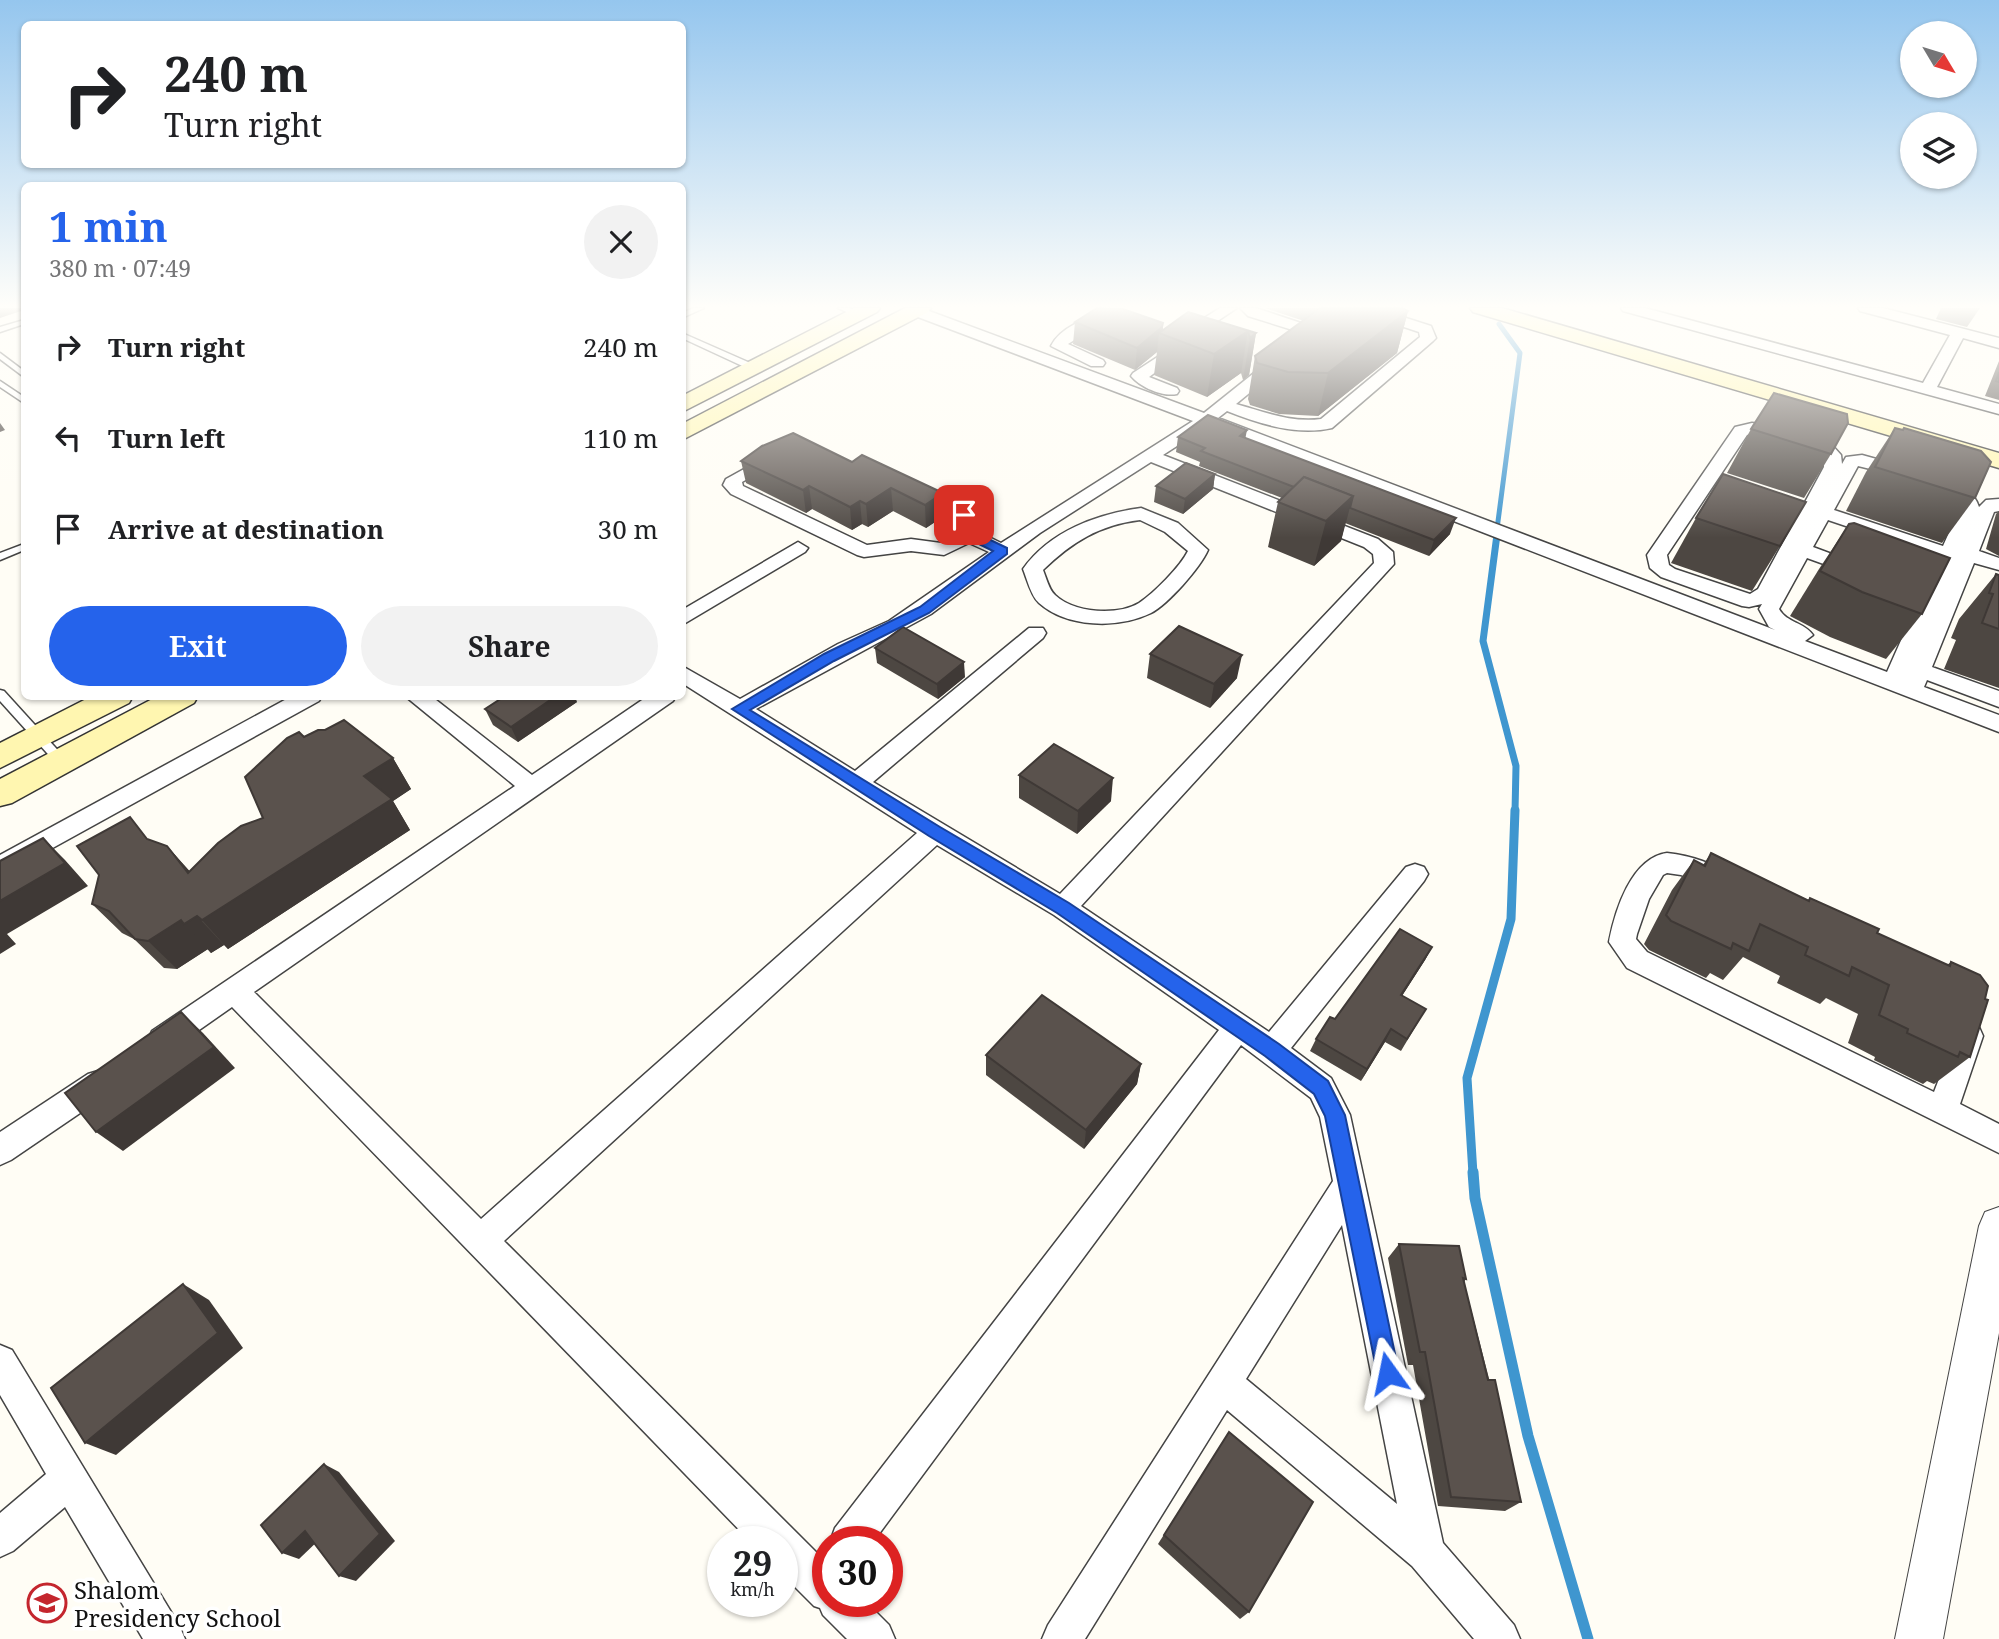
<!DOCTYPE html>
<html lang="en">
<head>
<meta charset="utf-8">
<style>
	:root { --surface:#fff; --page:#f2f2f2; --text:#202124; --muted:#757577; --accent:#2563eb }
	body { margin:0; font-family:"Noto Serif",serif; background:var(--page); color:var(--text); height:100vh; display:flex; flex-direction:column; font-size:26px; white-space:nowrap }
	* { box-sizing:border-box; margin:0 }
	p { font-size:23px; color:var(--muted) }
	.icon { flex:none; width:38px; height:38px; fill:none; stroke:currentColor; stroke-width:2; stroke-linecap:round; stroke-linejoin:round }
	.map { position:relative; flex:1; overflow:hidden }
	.side { position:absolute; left:21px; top:182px; width:665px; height:518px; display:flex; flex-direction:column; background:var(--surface); border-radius:10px; box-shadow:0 2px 5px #0004 }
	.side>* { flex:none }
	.hud { position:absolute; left:21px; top:21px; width:665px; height:147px; border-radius:10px; box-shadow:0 2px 5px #0004; background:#fff; color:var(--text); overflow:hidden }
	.needle { width:46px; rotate:128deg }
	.tools { position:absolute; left:1900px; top:21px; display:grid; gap:14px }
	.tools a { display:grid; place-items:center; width:77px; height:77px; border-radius:50%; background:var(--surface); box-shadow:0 2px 5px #0004; font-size:35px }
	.speed { position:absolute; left:707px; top:1526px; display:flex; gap:14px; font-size:35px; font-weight:700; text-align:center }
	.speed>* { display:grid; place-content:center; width:91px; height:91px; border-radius:50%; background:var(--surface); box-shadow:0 2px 5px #0004; line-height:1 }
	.speed small { font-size:18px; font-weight:400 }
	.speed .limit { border:10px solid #d22; background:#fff; color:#111 }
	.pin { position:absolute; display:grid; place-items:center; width:60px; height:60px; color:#fff; margin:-30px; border-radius:14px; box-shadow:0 4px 10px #0006 }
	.me { position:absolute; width:77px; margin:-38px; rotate:348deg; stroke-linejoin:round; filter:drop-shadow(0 0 5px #0008) }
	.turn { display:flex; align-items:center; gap:24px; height:147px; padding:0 28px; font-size:32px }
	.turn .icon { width:91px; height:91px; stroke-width:2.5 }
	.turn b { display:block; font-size:49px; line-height:60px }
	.round { display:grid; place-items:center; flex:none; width:74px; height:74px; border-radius:37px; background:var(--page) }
	.headline { display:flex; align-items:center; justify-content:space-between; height:119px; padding:0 28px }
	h1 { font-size:42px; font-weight:700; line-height:52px; color:var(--accent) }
	.cta { display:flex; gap:14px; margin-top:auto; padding:14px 28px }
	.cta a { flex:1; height:80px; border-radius:42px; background:var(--accent); color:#fff; font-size:28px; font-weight:700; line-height:80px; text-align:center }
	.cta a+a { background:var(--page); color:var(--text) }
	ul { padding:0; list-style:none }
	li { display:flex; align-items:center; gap:21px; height:91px; padding:0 28px }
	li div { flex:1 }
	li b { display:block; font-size:26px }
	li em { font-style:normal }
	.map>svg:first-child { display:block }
</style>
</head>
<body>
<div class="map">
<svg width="1999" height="1639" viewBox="0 0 1999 1639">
	<rect width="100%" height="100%" fill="#fffdf5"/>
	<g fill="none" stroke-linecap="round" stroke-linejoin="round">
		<polyline stroke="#3f96cf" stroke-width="5" points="1497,529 1520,353 1499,324"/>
		<polyline stroke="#3f96cf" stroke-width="7" points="1498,527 1483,641 1516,766 1515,812"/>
		<polyline stroke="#3f96cf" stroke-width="9" points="1473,1174 1467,1078 1511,919 1515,810"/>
		<polyline stroke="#3f96cf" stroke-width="11" points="1473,1172 1475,1198 1528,1436 1588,1639"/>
		<defs>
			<g id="service">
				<polygon points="694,308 704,308 682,318 682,313"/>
				<polygon points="838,308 849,308 862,314 855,316"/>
				<polygon points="24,320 24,324 0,332 0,327"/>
				<polygon points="682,333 757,366 758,368 751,370 682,338"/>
				<polygon points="0,353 24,371 24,377 0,359"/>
				<polygon points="0,381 24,397 24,403 0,387"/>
				<polygon points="24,544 24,550 0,560 0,553"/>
				<polygon points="0,690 4,691 64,757 66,760 64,763 56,763 0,701"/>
			</g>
			<g id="minor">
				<path d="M910,308H921L1204,413L1269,361H1281L1283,364L1281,367L1236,404C1265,412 1291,423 1321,419L1420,337L1419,332L1368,315L1366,312L1368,309H1378L1431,326L1436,338L1433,341L1332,428C1297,436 1260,424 1227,411L1218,418L1775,630L1769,627L1759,609L1762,604L1749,607L1742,606L1661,577L1650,568L1647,555L1735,427L1752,423L1761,424L1832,445L1841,455L1842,464L1846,457L1862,455L1909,468L1912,472L1903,477L1858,466L1834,510L1943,546L1961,506C1956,495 1945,495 1939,486L1942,482C1959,478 1974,492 1979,507L1986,500L1999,499V511L1994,512L1979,551L1999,558V570L1974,563L1932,667L1999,691V707L1927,680L1924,687L1999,715V732L1208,426L1163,455L1378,539L1393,552L1394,564L1081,906L1269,1032L1406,867L1415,864L1424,867L1428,874L1424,881L1291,1048L1331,1078L1350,1115L1443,1543L1514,1625L1520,1639H1474L1412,1566L1227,1410L1085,1639H1042L1048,1625L1333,1181L1320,1117L1311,1098L1241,1045L873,1542H830L835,1528L1219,1030L1054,915L937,845L504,1241L828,1564V1601H865L889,1625L895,1639H847L823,1615L820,1608L814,1606L782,1574V1542H751L232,1007L172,1049L162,1053L152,1049L148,1040L152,1031L515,786L405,696H431L532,775L648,696H676L673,701L254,992L481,1219L917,833L682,683V666L740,699L838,644L889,621L989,552L969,543L944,555L911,551L864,557L857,555L731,494L723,485L726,479L771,454L777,455L780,459L777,463L742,482L743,486L867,545L911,539L941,543L960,532L961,522L957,519L907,496L904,492L907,488L913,487L971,511L979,521V532L1001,543L1193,421L910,314ZM1752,433L1820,453L1823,456L1824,467L1758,589L1750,594L1675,569L1669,565L1667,555L1747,435ZM1151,462L1364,547L1373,554L1374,563L1060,894L873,782L1043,638L1046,633L1043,628H1029L855,771L756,709L931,614L1040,533ZM1828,520L1938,557L1887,672L1805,641L1813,635C1804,622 1787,623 1779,609L1807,558L1857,576L1864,574L1867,570L1864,566L1813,547ZM1342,1225L1397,1504L1246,1379Z"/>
				<polygon points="1220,308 1237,308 1189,340 1179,340 1176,337 1179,334"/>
				<polygon points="1240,308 1256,308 1322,330 1325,333 1317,338 1312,336 1248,316"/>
				<polygon points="1621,308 1645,308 1923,383 1950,335 1860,311 1858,308 1883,308 1999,338 1999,348 1963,338 1937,387 1999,404 1999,414 1623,311"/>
				<path d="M1105,314L1112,318L1110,321L1100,324L1068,344L1103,360L1105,363L1103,366H1091L1051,346C1060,328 1086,317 1105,314Z"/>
				<path d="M1182,341L1187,343L1190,346L1187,349L1149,377L1177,388L1179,391L1177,394C1162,397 1140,387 1131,376L1133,373Z"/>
				<path d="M1141,508L1178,523L1208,550C1200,568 1168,604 1151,613C1118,629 1067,628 1039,603C1031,596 1027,579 1023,569C1050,531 1097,514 1141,508ZM1140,520L1165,532L1188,551C1180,567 1154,593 1139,603C1117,616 1074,613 1055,595C1049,590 1046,577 1043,570C1072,542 1099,525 1140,520Z"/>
				<polygon points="798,542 808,548 805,552 682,625 682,610"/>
				<polygon points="292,696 322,696 319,701 0,877 0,855"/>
				<path d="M1667,853C1686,855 1721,863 1730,881L1726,888L1717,891L1681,875L1667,873L1663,875L1649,899L1637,934L1636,939L1647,952L1934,1092L1959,1027L1969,1023L1979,1027L1983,1036L1960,1104L1999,1124V1153L1627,968L1609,942C1615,911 1631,858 1667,853Z"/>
				<polygon points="98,1071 108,1074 113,1084 108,1094 11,1160 0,1165 0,1132 88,1074"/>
				<polygon points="0,1345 12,1350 179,1625 185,1639 143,1639 65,1507 13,1551 0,1557 0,1513 46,1474 0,1395"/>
			</g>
			<polygon id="tertiary" points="1999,1207 1999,1333 1943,1639 1895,1639 1979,1226 1985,1212"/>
			<g id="secondary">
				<polygon points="854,308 880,308 877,312 682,412 682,396"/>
				<polygon points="905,308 931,308 928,312 682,440 682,424"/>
				<polygon points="1470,308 1502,308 1999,453 1999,468 1473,312"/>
				<polygon points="92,696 133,696 129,703 0,768 0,743"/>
				<polygon points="158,696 198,696 194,703 12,803 0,806 0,779"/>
			</g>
		</defs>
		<use href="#service" stroke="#444" stroke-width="3"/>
		<use href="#minor" stroke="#444" stroke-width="3"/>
		<use href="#tertiary" stroke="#444" stroke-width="2"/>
		<use href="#secondary" stroke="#333" stroke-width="3"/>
		<use href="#service" fill="#fff" fill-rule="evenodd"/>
		<use href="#minor" fill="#fff" fill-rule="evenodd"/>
		<use href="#tertiary" fill="#fff" fill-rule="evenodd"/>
		<use href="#secondary" fill="#fff6b0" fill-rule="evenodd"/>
	</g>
	<g fill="#4d4742">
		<polygon points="1265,308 1402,308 1408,311 1397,353 1318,416 1279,414 1250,405 1248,399 1255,356 1304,321"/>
		<polygon points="1941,308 1980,308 1967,327 1936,319"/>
		<polygon points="1188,312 1256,333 1249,375 1243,380 1241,373 1207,397 1154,375 1157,352 1135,370 1073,344 1075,322 1163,323 1163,330"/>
		<polygon points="1999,361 1999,400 1985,396"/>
		<polygon points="1895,428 1975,498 1942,543 1846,511 1866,472"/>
		<polygon points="1751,429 1831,454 1804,498 1727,473"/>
		<polygon points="1178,437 1245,438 1450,534 1429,556 1345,523 1341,541 1314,566 1268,547 1278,502 1282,498 1199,466 1200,462 1176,452"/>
		<polygon points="741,461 852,462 943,493 944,516 926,528 893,511 868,527 862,524 852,530 812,509 806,513 746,483"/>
		<polygon points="1215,474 1213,489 1183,514 1154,502 1156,486"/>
		<polygon points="1999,511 1999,556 1986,549 1996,514"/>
		<polygon points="1696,518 1780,546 1752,591 1671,563"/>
		<polygon points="1849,524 1922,614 1886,659 1830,637 1790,616 1819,569"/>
		<polygon points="1996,574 1999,575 1999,688 1944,669 1956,640 1951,638 1959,619"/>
		<polygon points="875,648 965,677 938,699 877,663"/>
		<polygon points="1150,654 1237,678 1210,708 1147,678"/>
		<polygon points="577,702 518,742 493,725 485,709"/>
		<polygon points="393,758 411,789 393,801 410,830 228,949 224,945 211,953 208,949 177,969 164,968 134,939 122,933 92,904 150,840 167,846 190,872 263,818"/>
		<polygon points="1019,775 1111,801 1077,834 1019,798"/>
		<polygon points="1711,853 1808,900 1810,898 1877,933 1947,965 1951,962 1970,1057 1934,1084 1927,1081 1923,1084 1874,1060 1875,1057 1848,1043 1858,1014 1826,998 1820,1004 1777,983 1780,976 1743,957 1723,980 1710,973 1706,978 1649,950 1644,944 1672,890 1694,860 1703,865"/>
		<polygon points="1432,947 1425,960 1402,996 1426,1009 1401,1051 1385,1042 1361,1081 1310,1051 1316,1039 1335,1019"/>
		<polygon points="986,1055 1141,1064 1137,1084 1084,1149 986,1075"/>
		<polygon points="1399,1244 1466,1279 1464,1282 1521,1502 1505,1511 1438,1506 1413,1365 1408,1365 1388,1258"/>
		<polygon points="1229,1432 1249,1612 1240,1619 1158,1544"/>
	</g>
	<g fill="#3f3936">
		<polygon points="0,308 24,308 24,310 0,318"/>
		<polygon points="1408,311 1397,353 1318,416 1328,373"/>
		<polygon points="1163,323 1162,335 1159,333 1157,352 1135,370 1137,348"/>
		<polygon points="1248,331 1241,373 1207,397 1214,354"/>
		<polygon points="1256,333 1249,375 1243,380 1250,338"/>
		<polygon points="0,423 5,430 0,432"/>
		<polygon points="1247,430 1244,445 1240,436"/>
		<polygon points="1215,474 1213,489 1183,514 1185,499"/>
		<polygon points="809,486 812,509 806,513 803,490"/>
		<polygon points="891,488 893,511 868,527 866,504"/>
		<polygon points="943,493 944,516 926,528 925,505"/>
		<polygon points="1353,496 1341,541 1314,566 1326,521"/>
		<polygon points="860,501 862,524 852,530 850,507"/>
		<polygon points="1456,518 1450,534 1429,556 1434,540"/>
		<polygon points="1242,655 1237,678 1210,708 1214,684"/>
		<polygon points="964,662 965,677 938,699 937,684"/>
		<polygon points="556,696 575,696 577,702 518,742 511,727"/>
		<polygon points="393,758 411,789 393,801 410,830 228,949 202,920 364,776"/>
		<polygon points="1113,778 1111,801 1077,834 1078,811"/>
		<polygon points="43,838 65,860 88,886 7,934 16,944 0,954 0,901"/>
		<polygon points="167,846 194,876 188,873"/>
		<polygon points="197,916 224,945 211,953 184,924"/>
		<polygon points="181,920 208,949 177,969 148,941"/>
		<polygon points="1432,947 1425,960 1394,1008 1401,995"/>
		<polygon points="181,1012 203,1033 235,1068 123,1151 96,1132"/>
		<polygon points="1391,1029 1385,1042 1361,1081 1367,1069"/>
		<polygon points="1141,1064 1137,1084 1084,1149 1086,1130"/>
		<polygon points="183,1284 209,1300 243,1348 116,1455 85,1443"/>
		<polygon points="324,1464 339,1472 395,1541 356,1581 339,1576"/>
		<polygon points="305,1531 322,1537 299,1559 282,1553"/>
	</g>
	<g fill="#5a524d" stroke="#3f3936" stroke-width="2">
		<polygon points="1097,308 1123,309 1163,323 1162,327 1137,348 1075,322"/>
		<polygon points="1320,308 1402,308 1408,311 1328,373 1288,372 1257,363 1255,356"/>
		<polygon points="1188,312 1256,333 1250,338 1248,331 1214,354 1159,333"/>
		<polygon points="1999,372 1999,382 1996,381"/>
		<polygon points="1774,393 1847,414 1848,423 1831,454 1751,429"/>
		<polygon points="1208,415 1247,430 1240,436 1456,518 1434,540 1350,508 1353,496 1304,477 1294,487 1201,451 1205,448 1178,437"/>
		<polygon points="1895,428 1903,430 1904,428 1981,451 1991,462 1975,498 1875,467"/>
		<polygon points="793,433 852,462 862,455 943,493 925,505 891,488 866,504 860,501 850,507 809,486 803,490 741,461 762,446"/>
		<polygon points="1186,463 1215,474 1185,499 1156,486"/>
		<polygon points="1723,474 1806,502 1780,546 1696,518"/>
		<polygon points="1304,477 1353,496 1326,521 1278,502"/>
		<polygon points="1854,523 1950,558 1922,614 1862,592 1820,571 1849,524"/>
		<polygon points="1996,574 1999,575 1999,629 1982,623 1993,594 1989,593"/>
		<polygon points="1179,626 1242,655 1214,684 1150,654"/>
		<polygon points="903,627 964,662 937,684 875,648"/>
		<polygon points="505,696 556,696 511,727 485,709"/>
		<polygon points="344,720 393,758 364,776 392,799 202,920 197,916 184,924 181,920 148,941 135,939 109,911 92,904 99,875 77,846 130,817 147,839 167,846 188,873 218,843 241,826 263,818 245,777 287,738 299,732 304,737 318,730 325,730"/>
		<polygon points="1054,744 1113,778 1078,811 1019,775"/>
		<polygon points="43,838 65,863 0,901 0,861"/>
		<polygon points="1711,853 1809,901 1810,898 1879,929 1877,933 1950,966 1951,962 1980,975 1988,986 1985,999 1988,1000 1970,1057 1960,1052 1958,1057 1907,1033 1908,1029 1879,1015 1889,985 1852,967 1849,976 1805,955 1808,947 1760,924 1749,951 1733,943 1731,949 1671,921 1666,915 1694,860 1705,866"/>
		<polygon points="1400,929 1432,947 1401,995 1426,1009 1407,1039 1391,1029 1367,1069 1316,1039 1330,1017 1335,1019"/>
		<polygon points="1042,995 1141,1064 1086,1130 986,1055"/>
		<polygon points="181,1012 214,1047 96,1132 65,1093"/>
		<polygon points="1399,1244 1459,1246 1466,1279 1463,1278 1488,1380 1495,1380 1521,1502 1451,1497 1425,1352 1420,1352"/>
		<polygon points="183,1284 218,1333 85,1443 51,1388"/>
		<polygon points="1229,1432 1313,1502 1249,1612 1164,1535"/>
		<polygon points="324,1464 380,1534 339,1576 305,1531 282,1553 261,1525"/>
	</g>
	<linearGradient id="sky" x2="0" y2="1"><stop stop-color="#95c6ee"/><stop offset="0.57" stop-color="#fffefa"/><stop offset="1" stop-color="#fffefa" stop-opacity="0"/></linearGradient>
	<rect width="1999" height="538" fill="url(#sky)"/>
	<polygon fill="#2563eb" stroke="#184099" stroke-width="2" points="964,512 976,521 976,533 1007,548 1007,554 929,613 834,661 750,710 940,827 1069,903 1279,1044 1328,1081 1345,1115 1399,1373 1396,1381 1388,1385 1380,1381 1377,1373 1325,1116 1314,1094 1265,1056 1057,913 929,836 732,709 824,654 920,607 993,551 965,537 964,522 958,515"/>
	<defs>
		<symbol id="school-ring" viewBox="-11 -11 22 22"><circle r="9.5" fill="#fff" stroke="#c4262e" stroke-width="1.5"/><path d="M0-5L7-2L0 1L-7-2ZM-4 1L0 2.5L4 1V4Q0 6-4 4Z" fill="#c4262e"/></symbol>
	</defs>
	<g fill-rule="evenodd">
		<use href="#school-ring" x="25" y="1581" width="44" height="44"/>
	</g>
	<g text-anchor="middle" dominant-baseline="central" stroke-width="7" stroke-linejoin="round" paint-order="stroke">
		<g font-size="24" fill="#111" stroke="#fff" text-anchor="start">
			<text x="74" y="1589">Shalom<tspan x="74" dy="28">Presidency School</tspan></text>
		</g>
	</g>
</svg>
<div class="tools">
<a><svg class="needle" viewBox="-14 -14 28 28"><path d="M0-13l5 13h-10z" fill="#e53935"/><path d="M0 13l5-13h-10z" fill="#757577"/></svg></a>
<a><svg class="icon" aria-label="layers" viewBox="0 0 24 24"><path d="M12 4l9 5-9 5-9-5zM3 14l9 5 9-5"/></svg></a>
</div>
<div class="speed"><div>29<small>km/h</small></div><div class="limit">30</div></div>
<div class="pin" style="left:964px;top:515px;background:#d93025"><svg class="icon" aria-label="arrive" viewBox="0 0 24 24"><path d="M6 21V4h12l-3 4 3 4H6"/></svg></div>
<svg class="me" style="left:1388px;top:1373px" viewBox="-20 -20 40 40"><path d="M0-17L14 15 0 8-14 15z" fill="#2563eb" stroke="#fff" stroke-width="4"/></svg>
<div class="hud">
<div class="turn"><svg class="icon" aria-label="right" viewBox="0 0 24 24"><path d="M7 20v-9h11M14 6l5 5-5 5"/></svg><div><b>240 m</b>Turn right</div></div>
</div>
<section class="side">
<div class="headline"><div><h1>1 min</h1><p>380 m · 07:49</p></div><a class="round"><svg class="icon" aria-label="close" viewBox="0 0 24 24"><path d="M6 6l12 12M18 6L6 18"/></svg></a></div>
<ul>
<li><svg class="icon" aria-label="right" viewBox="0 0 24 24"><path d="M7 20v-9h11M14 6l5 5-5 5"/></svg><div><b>Turn right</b></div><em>240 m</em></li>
<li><svg class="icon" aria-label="left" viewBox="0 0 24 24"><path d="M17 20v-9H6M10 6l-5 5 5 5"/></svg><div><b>Turn left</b></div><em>110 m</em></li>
<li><svg class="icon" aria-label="arrive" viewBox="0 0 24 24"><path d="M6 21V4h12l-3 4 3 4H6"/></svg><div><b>Arrive at destination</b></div><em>30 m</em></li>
</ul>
<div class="cta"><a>Exit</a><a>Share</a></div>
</section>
</div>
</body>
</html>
